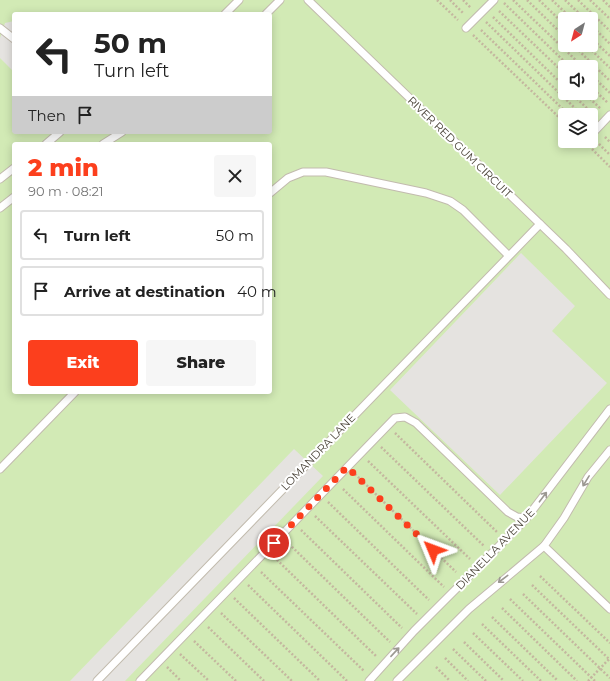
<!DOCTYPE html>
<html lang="en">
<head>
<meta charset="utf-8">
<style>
	:root { --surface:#fff; --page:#f6f6f6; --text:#222; --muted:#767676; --line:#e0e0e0; --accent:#fc3f1d }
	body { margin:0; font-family:Montserrat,sans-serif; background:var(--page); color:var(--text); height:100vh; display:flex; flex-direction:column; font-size:15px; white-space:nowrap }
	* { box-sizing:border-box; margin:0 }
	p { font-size:13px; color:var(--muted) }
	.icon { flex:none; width:22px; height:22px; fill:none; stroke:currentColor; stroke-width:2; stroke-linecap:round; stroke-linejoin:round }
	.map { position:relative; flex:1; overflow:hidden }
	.side { position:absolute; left:12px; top:142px; width:260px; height:252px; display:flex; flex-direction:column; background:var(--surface); border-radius:4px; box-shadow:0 2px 10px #0003 }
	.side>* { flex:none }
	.top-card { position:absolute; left:12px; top:12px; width:260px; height:122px; border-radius:4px; box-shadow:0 2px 10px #0003; background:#fff; color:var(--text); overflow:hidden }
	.needle { width:26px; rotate:216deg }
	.fabs { position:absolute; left:558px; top:12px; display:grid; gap:8px }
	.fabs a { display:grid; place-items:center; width:40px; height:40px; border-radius:4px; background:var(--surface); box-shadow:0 2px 10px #0003; font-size:20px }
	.pin { position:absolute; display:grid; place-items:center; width:34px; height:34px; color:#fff; margin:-17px; border:2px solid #fff; border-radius:50%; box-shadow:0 1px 4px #0007 }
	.me { position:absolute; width:44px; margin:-22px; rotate:314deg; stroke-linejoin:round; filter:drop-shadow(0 0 3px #0008) }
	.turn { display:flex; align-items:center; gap:14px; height:84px; padding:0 16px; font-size:18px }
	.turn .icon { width:52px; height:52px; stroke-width:2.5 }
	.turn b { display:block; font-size:28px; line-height:34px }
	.then { display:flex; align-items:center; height:38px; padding:0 16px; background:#0003; gap:8px; font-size:15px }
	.round { display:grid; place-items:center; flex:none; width:42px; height:42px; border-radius:4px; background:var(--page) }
	.summary { display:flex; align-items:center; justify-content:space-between; height:68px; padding:0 16px }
	h1 { font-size:24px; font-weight:800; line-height:30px; color:var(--accent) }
	.action { display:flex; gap:8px; margin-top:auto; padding:8px 16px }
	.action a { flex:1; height:46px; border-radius:4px; background:var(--accent); color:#fff; font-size:16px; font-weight:800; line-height:46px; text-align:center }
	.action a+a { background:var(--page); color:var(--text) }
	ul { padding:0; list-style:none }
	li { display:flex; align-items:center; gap:12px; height:50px; margin:0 8px 6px; padding:0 8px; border:2px solid var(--line); border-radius:4px }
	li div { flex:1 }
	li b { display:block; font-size:15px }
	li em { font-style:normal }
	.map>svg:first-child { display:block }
</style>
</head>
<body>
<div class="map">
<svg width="610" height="681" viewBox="0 0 610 681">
	<rect width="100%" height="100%" fill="#f6f3ec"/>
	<path fill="#d2eab5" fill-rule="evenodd" d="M0,0H610V681H0ZM14,14H270V132H14ZM565,19H591V45H565ZM565,67H591V93H565ZM565,115H591V141H565ZM14,144H270V392H14Z"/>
	<g fill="#e5e3e0">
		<polygon points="14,21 14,72 0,58 0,38 5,23"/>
		<polygon points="521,253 575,306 552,331 607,383 500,495 390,390"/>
		<polygon points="294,449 323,476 125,681 70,681"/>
	</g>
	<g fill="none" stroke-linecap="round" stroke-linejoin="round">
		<defs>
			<g id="service">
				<polyline points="308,0 566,249 610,295"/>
				<polyline points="225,14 239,0"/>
				<polyline points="266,14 280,0"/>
				<polyline points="0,28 14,39"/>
				<polyline points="466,28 494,0"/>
				<polyline points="591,135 610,115"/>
				<polyline points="584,142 585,141"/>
				<polyline points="46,144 60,132"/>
				<polyline points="103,144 122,132"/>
				<polyline points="0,179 14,168"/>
				<polyline points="270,193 288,178 303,172 326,172 426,193 450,201 463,210 508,255"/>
				<polyline points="0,208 14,197"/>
				<polyline points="0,469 75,392"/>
				<polyline points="544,546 610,609"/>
				<polyline points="97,681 540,224"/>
				<polyline points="140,681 395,418 405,417 416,423 508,512 517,517 526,518"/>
				<polyline points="369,681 414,631 525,520 610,409"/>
				<polyline points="397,681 469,609 544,546 564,518 588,477 610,450"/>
			</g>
		</defs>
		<use href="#service" stroke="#c2bbae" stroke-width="9"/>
		<g stroke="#c4b79f" stroke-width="2.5" stroke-dasharray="2 2" stroke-linecap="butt">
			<polyline points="437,0 458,20"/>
			<polyline points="450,0 464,14"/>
			<polyline points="463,0 471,8"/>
			<polyline points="513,0 583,67"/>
			<polyline points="527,0 565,37"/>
			<polyline points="539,0 565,25"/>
			<polyline points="552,0 572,19"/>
			<polyline points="565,0 585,19"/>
			<polyline points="578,0 610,31"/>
			<polyline points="590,0 610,19"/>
			<polyline points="603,0 610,7"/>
			<polyline points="504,3 570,67"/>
			<polyline points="499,11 565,74"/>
			<polyline points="493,17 565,87"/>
			<polyline points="486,22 582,115"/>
			<polyline points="591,25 610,44"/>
			<polyline points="481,30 569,115"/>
			<polyline points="473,35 565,123"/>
			<polyline points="591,38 610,56"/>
			<polyline points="573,45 610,81"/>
			<polyline points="586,45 610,68"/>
			<polyline points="591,75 610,93"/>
			<polyline points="591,87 608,103"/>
			<polyline points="571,93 594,115"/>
			<polyline points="584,93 601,109"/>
			<polyline points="605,137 610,142"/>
			<polyline points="599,144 610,155"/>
			<polyline points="592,149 610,167"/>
			<polyline points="395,433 498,533"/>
			<polyline points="381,447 484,546"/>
			<polyline points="368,461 470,559"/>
			<polyline points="355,474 456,572"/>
			<polyline points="343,489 444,587"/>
			<polyline points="328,502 429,600"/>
			<polyline points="315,516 417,614"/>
			<polyline points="301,530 402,628"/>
			<polyline points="289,544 390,642"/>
			<polyline points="274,557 377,657"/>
			<polyline points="261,572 364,671"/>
			<polyline points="540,576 610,643"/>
			<polyline points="248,585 347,681"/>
			<polyline points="532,585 610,660"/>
			<polyline points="523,594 610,678"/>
			<polyline points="234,598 320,681"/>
			<polyline points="510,599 595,681"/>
			<polyline points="502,608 577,681"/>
			<polyline points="221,613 292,681"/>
			<polyline points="492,617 558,681"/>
			<polyline points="482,624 541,681"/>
			<polyline points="208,627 264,681"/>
			<polyline points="473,633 523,681"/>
			<polyline points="194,641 236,681"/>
			<polyline points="464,642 504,681"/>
			<polyline points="453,649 486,681"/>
			<polyline points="180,654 209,681"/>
			<polyline points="445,658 468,681"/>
			<polyline points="167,667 181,681"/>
			<polyline points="436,667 450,681"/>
			<polyline points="588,681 610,658"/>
		</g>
		<use href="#service" stroke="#fff" stroke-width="7"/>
	</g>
	<defs><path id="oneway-shaft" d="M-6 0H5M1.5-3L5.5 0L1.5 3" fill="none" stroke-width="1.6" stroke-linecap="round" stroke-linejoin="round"/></defs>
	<g stroke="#9c9892">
		<use href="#oneway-shaft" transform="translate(586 481) rotate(122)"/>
		<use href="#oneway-shaft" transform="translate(543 497) rotate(-53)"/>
		<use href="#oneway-shaft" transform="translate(503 579) rotate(143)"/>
		<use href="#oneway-shaft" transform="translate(395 652) rotate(-47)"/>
	</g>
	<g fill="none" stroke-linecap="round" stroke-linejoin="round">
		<polyline stroke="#fc3f1d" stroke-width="7" stroke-dasharray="0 12.6" points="274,543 347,467 433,550"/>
	</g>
	<g text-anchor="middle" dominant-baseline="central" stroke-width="4" stroke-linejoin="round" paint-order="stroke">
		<g font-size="11" fill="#4b4439" stroke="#fff">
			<text transform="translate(460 147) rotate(44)">RIVER RED GUM CIRCUIT</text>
			<text transform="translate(318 452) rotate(-46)">LOMANDRA LANE</text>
			<text transform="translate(495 549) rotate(-46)">DIANELLA AVENUE</text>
		</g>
	</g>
</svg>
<div class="fabs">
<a><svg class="needle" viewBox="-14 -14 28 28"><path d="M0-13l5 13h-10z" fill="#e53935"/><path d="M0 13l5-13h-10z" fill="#767676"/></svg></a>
<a><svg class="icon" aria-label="sound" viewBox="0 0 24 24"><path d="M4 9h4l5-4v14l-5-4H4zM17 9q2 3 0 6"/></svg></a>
<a><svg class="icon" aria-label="layers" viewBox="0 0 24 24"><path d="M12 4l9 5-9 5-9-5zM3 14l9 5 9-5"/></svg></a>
</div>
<div class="pin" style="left:274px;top:543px;background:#d93025"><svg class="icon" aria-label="arrive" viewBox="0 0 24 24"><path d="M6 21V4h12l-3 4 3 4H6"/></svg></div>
<svg class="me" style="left:433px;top:550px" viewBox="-20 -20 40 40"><path d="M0-17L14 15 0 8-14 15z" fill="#fc3f1d" stroke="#fff" stroke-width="4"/></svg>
<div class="top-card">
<div class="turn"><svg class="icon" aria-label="left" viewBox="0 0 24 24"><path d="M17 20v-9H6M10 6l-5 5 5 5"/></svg><div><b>50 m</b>Turn left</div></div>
<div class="then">Then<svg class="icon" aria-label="arrive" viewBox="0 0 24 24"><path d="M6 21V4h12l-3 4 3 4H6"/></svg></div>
</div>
<section class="side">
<div class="summary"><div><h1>2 min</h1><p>90 m · 08:21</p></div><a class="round"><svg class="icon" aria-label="close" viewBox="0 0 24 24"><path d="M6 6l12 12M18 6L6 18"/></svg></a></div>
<ul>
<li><svg class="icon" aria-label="left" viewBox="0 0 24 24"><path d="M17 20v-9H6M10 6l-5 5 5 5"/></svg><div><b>Turn left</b></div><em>50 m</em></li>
<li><svg class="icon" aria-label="arrive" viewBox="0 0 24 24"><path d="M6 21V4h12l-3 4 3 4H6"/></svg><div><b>Arrive at destination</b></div><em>40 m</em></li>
</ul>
<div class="action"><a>Exit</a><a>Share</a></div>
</section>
</div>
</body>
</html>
